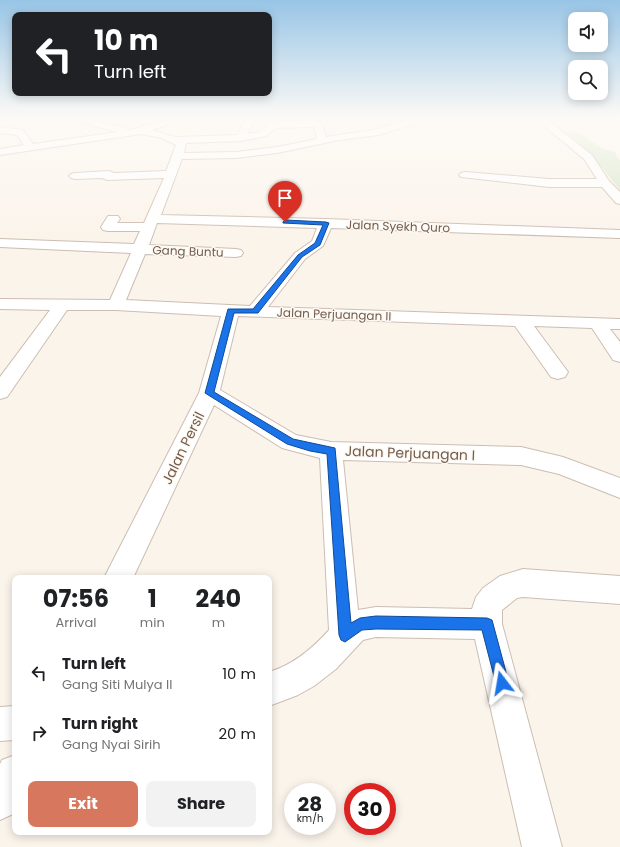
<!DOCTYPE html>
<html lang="en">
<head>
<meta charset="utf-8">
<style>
	:root { --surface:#fff; --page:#f2f2f2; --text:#202124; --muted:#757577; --accent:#d7785e }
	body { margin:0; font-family:Poppins,sans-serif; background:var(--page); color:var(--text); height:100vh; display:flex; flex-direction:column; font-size:15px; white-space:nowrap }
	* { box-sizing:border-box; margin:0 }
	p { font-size:13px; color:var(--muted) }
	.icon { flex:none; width:22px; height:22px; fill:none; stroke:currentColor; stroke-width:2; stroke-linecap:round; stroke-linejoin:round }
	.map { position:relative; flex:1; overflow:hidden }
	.details { position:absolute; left:12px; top:575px; width:260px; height:260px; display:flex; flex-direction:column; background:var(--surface); border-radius:8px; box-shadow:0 2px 10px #0003 }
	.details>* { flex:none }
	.guide { position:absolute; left:12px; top:12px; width:260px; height:84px; border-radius:8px; box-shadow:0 2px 10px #0003; background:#202124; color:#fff; overflow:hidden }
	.fabs { position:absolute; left:568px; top:12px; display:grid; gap:8px }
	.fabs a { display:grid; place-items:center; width:40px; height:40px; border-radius:8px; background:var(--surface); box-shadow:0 2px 10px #0003; font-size:20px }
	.speed { position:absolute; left:284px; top:783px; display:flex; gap:8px; font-size:20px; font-weight:700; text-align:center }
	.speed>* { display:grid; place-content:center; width:52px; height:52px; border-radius:50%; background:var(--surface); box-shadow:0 2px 10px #0003; line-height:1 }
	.speed small { font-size:10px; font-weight:400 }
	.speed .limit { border:6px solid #d22; background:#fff; color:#111 }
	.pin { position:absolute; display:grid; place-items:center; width:34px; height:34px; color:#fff; margin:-41px -17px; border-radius:50% 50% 50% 0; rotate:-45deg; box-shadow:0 0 4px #0007 }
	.pin .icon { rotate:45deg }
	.me { position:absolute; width:44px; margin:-22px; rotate:346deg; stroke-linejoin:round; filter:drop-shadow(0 0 3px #0008) }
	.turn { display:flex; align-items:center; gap:14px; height:84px; padding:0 16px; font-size:18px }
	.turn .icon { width:52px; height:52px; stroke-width:2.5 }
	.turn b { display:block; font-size:28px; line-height:34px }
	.eta { display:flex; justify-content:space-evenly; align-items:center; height:68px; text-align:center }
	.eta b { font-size:24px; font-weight:700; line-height:28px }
	.button { display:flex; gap:8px; margin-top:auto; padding:8px 16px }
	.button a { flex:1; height:46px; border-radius:8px; background:var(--accent); color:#fff; font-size:16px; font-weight:700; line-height:46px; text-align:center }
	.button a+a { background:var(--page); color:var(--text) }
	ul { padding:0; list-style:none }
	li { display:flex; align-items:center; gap:12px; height:60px; padding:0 16px }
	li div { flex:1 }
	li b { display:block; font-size:15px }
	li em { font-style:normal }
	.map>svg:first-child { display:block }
</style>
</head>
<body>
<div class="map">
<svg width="620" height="847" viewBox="0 0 620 847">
	<rect width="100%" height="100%" fill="#fbf4eb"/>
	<path fill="#d7e7cb" d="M560,131C586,131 580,135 600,147C604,150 610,150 615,152L617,158L620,160V190L591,154Z"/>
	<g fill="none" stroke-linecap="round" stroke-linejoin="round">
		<defs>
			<g id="minor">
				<path d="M72,119H87L126,128L128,130C145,127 161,119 178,119L177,121L152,130L175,137L237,135L246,119H255L248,134L260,132L269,123L272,122L316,121L323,125L326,137L378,129L411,119H424L422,121L379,135L339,140L277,153L236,158L182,159L161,215L326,219L620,230V238L331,228L323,246L305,259L268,307L620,319V329H610L620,342V362L613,360L592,328L534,326L568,372L565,377L558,379L551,377L515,326L238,316L220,390L296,435L331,442L521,447L563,457L620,478V498L559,474L521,465L343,460L358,610L376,607L472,609L476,597L483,588L500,576L523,569L620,576V604L523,597L517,598L502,610V624L562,847H522L475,639L376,637L363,640L336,669L314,686L298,695L269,706V672C293,665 313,648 329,630L320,458L282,448L214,405L133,578H104L199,393L221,316L116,310H67L7,397L0,399V377L50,310L0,309V299L110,300L131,253L0,247V239L134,244L140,231H108L103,230L101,227L108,216H118L120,219L117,223H144L164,178L107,180L102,178L75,179L71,178L69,176L71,174L75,173L109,171L114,173L166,171L176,145L162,138L141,134L0,155V149L24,145L17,135L0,133V127L23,130L33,144L118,132L74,121ZM314,127L317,139L277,147L236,152L184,153L186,143L241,141L266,136L275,128ZM157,223L317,228L312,241L295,253L250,306L126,300L145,254L236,257L241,256L243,253L241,250L236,249L149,245Z"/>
				<polygon points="536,119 546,119 592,155 609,181 620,192 620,204 616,203 602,187 549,187 461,177 459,175 461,173 465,172 549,179 597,179 584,159"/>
				<polygon points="15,706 15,740 0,741 0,707"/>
				<polygon points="15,755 15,811 13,814 0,820 0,764 2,760"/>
			</g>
		</defs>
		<use href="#minor" stroke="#ccbdb2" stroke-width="2"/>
		<use href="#minor" fill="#fff" fill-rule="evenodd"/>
	</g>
	<linearGradient id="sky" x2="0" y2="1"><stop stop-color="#98c5e6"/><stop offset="0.5" stop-color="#fdfaf6"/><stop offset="1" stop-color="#fdfaf6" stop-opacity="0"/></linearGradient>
	<rect width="620" height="237" fill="url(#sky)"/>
	<polygon fill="#1a73e8" stroke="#114b97" points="285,220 326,222 329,223 320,245 302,257 258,313 234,313 214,392 293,439 335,448 351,623 360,618 376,616 487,618 492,620 509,683 507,688 502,690 497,688 482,630 376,629 362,630 345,642 341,640 339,635 327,454 310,451 287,444 205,393 228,309 253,309 298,255 315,243 323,225 283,223 283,222"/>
	<g text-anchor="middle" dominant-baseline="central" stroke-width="3" stroke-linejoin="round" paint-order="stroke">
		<g font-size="12" fill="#735c50" stroke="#fdf9f1">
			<text transform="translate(398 226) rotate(2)">Jalan Syekh Quro</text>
			<text transform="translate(188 251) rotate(2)">Gang Buntu</text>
			<text transform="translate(334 314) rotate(2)">Jalan Perjuangan II</text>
		</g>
		<g font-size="14" fill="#735c50" stroke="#fdf9f1">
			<text transform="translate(183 448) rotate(-64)">Jalan Persil</text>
			<text transform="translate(410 453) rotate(2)">Jalan Perjuangan I</text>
		</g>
	</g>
</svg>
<div class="fabs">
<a><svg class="icon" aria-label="sound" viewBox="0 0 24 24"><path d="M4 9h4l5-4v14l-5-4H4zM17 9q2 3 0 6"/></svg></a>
<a><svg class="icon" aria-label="search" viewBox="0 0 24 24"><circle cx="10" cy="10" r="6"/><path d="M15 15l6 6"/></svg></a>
</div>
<div class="speed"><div>28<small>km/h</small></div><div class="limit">30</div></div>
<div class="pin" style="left:285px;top:222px;background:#d93025"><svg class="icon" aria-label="arrive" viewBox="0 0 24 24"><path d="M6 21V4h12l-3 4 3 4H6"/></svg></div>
<svg class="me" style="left:502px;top:683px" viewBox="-20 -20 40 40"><path d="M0-17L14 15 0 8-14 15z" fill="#1a73e8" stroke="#fff" stroke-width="4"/></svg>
<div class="guide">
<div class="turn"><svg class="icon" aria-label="left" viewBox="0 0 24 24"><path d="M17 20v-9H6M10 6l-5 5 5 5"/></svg><div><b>10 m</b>Turn left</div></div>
</div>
<section class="details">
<div class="eta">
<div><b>07:56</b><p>Arrival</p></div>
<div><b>1</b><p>min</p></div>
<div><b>240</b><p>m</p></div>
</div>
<ul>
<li><svg class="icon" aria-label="left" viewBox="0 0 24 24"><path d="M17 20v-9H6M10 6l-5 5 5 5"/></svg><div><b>Turn left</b><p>Gang Siti Mulya II</p></div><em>10 m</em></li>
<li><svg class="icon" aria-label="right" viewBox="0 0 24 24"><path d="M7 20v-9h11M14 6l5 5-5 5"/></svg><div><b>Turn right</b><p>Gang Nyai Sirih</p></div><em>20 m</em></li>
</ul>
<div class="button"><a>Exit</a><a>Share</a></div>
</section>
</div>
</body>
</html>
